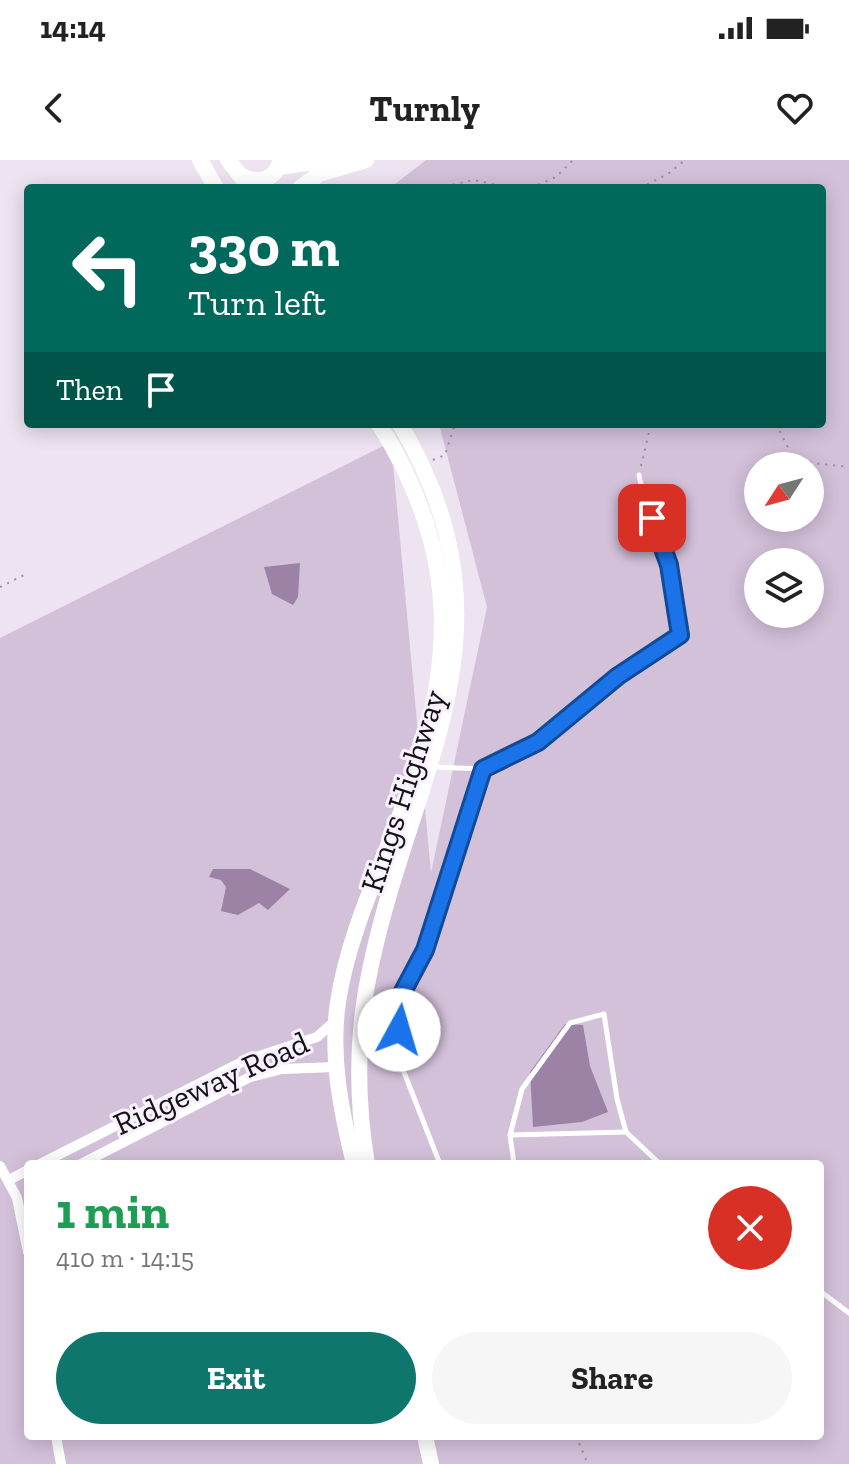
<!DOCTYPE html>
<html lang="en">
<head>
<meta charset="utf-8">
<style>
	:root { --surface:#fff; --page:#f6f6f6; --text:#222; --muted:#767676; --accent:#0f766e }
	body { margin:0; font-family:"Zilla Slab",serif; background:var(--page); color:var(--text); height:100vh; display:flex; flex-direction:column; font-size:30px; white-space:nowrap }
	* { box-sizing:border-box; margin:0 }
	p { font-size:26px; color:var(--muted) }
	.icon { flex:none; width:44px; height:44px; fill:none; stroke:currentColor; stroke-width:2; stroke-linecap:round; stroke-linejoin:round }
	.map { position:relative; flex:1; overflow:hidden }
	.drawer { position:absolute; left:24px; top:1000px; width:800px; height:280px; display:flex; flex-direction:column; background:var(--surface); border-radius:8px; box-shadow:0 4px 20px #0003 }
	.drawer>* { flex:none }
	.banner { position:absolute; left:24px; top:24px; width:802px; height:244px; border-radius:8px; box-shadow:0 4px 20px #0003; background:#00695c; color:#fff; overflow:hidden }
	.needle { width:52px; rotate:234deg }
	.buttons { position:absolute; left:744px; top:292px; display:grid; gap:16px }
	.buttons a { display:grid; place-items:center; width:80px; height:80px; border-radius:50%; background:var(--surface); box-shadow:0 4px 20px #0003; font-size:40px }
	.pin { position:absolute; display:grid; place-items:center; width:68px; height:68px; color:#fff; margin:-34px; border-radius:16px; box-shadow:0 4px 12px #0006 }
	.me { position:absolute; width:88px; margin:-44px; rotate:6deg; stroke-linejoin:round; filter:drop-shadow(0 0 6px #0008) }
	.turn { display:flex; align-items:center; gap:28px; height:168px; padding:0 32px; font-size:36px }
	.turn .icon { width:104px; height:104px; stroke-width:2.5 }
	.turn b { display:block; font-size:56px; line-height:68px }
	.then { display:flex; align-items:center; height:76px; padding:0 32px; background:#0003; gap:16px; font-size:30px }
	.round { display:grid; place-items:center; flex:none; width:84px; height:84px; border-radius:42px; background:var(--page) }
	.head { display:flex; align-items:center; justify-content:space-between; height:136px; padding:0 32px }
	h1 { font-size:48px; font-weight:800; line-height:60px; color:#1e9e55 }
	.cta { display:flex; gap:16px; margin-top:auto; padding:16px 32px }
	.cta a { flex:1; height:92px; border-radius:48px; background:var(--accent); color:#fff; font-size:32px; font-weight:800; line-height:92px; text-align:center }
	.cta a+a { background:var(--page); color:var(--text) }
	.status { display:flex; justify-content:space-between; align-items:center; height:56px; padding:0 40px; background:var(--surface); direction:ltr }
	.status svg { height:22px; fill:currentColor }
	header { display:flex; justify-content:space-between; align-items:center; height:104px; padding:0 32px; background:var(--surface); font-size:36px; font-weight:800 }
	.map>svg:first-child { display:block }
</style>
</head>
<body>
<div class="status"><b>14:14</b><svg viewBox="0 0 49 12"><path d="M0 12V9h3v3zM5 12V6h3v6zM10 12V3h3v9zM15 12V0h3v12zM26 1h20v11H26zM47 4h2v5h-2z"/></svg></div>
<header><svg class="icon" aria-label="back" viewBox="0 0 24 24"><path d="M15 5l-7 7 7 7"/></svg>Turnly<svg class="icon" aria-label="heart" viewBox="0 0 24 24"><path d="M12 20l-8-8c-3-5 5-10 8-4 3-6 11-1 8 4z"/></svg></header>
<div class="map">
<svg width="849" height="1304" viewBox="0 0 849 1304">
	<rect width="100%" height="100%" fill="#ede3f1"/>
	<path fill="#d3c1da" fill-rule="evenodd" d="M426,0H849V1304H0V478L391,282L431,713L487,447L439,264H822V28H390ZM758,306H810V358H758ZM758,402H810V454H758ZM28,1004H820V1276H28Z"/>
	<g fill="#9c82a5">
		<polygon points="300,403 298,437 293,445 272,434 264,407"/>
		<polygon points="213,709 250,709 290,729 268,750 259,743 238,755 221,751 226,727 221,720 209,717"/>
		<polygon points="565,864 583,865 590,906 608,952 582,962 533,967 530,912"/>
	</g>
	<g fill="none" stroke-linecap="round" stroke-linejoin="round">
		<g stroke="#97909a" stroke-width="2" stroke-dasharray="2 6" stroke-linecap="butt">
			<polyline points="437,28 474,20 510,28"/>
			<polyline points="531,28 556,17 573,0"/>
			<polyline points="640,28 668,14 685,0"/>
			<polyline points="776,264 795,301 849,307"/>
			<polyline points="433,300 445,295 455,264"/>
			<polyline points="641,306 651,264"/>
			<polyline points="0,427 28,413"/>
			<polyline points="576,1276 588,1304"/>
		</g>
		<g stroke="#fff" stroke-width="5">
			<polyline points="433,607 483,609 538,582 618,516 680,475 669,405 644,340 639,315"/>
			<polyline points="510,975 626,972"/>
			<polyline points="440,1004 400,902 399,839 425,790 483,609"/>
			<polyline points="514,1004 510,975 522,929 570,863 604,854 617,939 626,972 660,1004"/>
			<polyline points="820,1131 849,1153"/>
		</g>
		<g stroke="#fff" stroke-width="10">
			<polyline points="40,1004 244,901 317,877 335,861"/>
			<polyline points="81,1004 250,917 282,909 336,907"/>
			<polyline points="0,1006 17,1038 28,1092"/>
			<polyline points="9,1020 28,1010"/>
			<polyline points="56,1276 61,1304"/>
		</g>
		<polyline stroke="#fff" stroke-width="14" points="279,8 334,0"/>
		<g stroke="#fff" stroke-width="16">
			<polyline points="200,0 216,28"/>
			<polyline points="228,0 247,24"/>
			<path d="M240,15C257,25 276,20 281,0"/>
			<polyline points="300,28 319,14 366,0"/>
			<path d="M354,1004C341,950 330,897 338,842C348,776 378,714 401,652C455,511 463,397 379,264"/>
			<path d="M367,1004C356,938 356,871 371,805C414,604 522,471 400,264"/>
			<polyline points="425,1276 431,1304"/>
		</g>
	</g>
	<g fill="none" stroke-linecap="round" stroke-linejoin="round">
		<defs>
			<polyline id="route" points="399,870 399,839 425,790 483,609 538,582 618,516 680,475 669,405 652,358"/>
		</defs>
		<use href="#route" stroke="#114b97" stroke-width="20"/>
		<use href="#route" stroke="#1a73e8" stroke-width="14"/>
	</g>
	<g text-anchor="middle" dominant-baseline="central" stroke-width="6" stroke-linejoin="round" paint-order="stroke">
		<g font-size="32" fill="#141115" stroke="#faf1fe">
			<text transform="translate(403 631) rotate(-72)">Kings Highway</text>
			<text transform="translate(211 923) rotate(-24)">Ridgeway Road</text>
		</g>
	</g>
</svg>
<div class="buttons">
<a><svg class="needle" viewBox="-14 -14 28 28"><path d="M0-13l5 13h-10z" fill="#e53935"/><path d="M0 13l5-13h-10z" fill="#767676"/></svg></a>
<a><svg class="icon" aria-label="layers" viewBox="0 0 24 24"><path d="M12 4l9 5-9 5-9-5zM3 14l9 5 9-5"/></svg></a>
</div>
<div class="pin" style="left:652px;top:358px;background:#d93025"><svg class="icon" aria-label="arrive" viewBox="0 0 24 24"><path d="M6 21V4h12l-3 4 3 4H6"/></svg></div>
<svg class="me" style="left:399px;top:870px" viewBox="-20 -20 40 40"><circle r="19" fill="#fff"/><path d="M0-13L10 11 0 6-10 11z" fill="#1a73e8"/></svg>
<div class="banner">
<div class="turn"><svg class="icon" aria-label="left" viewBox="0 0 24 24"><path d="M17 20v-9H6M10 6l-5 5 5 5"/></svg><div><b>330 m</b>Turn left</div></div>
<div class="then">Then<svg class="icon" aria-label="arrive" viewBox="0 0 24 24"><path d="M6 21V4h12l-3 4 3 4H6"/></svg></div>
</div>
<section class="drawer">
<div class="head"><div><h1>1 min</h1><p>410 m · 14:15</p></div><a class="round" style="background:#d93025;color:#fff"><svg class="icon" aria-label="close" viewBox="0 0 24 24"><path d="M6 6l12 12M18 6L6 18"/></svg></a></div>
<div class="cta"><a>Exit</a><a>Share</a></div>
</section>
</div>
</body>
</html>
